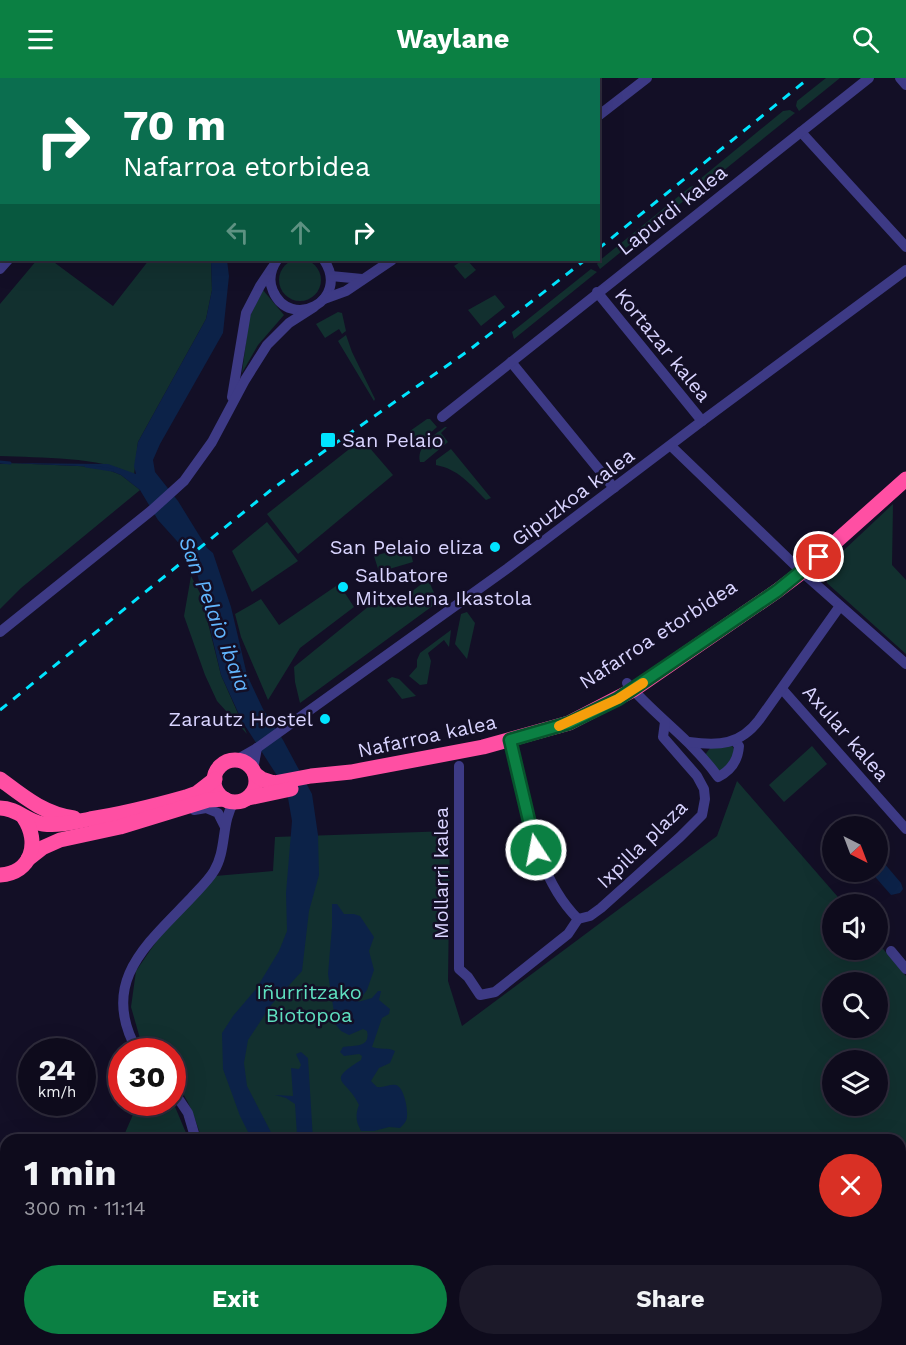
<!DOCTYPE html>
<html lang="en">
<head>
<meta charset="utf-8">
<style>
	:root { --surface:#0e0b1c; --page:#1c1929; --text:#f1f3f6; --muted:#9b9ba3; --line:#2e2b3b; --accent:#0b8043 }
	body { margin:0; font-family:"Work Sans",sans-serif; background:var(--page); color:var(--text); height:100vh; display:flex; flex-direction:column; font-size:22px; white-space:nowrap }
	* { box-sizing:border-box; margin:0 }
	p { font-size:20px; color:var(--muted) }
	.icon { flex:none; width:33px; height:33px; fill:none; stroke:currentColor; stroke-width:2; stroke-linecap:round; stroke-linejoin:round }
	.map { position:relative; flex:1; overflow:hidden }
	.side { position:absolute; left:0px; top:1056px; width:906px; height:212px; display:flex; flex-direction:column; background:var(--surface); border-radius:18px 18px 0 0; box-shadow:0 6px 24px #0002,0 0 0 2px var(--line) }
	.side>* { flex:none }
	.hud { position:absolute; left:0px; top:0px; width:600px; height:183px; box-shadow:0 6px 24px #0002,0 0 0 2px var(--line); background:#0b6e4f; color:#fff; overflow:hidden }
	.needle { width:39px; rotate:138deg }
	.controls { position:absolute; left:822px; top:738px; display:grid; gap:12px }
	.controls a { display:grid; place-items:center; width:66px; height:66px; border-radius:50%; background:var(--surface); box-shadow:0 6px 24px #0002,0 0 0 2px var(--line); font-size:30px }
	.speed { position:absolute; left:18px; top:960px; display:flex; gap:12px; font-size:30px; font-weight:700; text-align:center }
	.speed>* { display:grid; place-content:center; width:78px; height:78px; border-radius:50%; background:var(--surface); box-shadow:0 6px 24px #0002,0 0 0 2px var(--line); line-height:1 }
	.speed small { font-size:15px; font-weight:400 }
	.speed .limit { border:9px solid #d22; background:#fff; color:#111 }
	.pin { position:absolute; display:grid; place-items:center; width:51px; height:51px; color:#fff; margin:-26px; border:3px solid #fff; border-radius:50%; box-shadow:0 2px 6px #0007 }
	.me { position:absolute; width:66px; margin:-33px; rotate:349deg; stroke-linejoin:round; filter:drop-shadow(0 0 4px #0008) }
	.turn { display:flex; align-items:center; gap:21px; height:126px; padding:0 24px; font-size:27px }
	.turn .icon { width:78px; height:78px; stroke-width:2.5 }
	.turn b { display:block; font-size:42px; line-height:51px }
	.lanes { display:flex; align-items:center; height:57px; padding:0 24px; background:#0003; justify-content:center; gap:30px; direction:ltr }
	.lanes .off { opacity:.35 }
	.round { display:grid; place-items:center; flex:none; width:63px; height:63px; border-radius:32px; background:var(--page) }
	.summary { display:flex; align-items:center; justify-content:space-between; height:102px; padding:0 24px }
	h1 { font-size:36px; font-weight:700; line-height:45px }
	.cta { display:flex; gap:12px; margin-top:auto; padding:12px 24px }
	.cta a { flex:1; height:69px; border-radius:36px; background:var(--accent); color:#fff; font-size:24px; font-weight:700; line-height:69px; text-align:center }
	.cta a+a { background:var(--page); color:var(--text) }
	header { display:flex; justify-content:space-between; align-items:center; height:78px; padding:0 24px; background:var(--accent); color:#fff; font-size:27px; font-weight:700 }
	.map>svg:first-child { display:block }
</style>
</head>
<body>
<header><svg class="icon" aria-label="menu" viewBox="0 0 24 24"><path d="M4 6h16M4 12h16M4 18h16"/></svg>Waylane<svg class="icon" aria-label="search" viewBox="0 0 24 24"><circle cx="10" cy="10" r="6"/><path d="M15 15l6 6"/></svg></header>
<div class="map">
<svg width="906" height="1267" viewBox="0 0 906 1267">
	<rect width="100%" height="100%" fill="#130f26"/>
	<g fill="#12302f" fill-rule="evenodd">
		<polygon points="826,0 840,0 799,33 796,28 797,23"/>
		<polygon points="790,32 795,35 702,110 699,105 700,101 783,33"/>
		<polygon points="693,108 697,112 600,191 597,186 599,183 690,109"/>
		<circle cx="300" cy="202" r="21"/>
		<path d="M37,182H51L113,228L149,182H211L212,212L206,241L138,364L134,397C100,378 40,380 0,378V226Z"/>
		<polygon points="463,182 467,182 476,192 465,201 454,188"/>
		<polygon points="591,191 597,194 514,261 512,254"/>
		<polygon points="263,212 284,237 258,267 242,295 249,240"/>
		<polygon points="495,217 505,229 481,248 468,232"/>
		<polygon points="338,234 342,235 346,253 342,256 339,251 325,260 316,246"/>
		<polygon points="346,257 352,274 375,321 374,323 338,263"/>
		<polygon points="427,341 430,341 437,349 419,365 413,360 410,353"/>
		<path d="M445,349H447L441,355L448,364L424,384H420C416,368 434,357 445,349Z"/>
		<polygon points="362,361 393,397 298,476 267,436"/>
		<path d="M451,371L491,420L486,422C470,406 458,391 436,387V382Z"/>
		<polygon points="9,385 101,389 121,397 140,412 21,510 0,531 0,386"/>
		<polygon points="893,426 892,487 906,502 906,576 827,505 826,489"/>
		<polygon points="267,444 298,483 252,514 232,473"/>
		<polygon points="409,468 413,484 379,494 374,478"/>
		<polygon points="191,498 201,517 221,597 247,656 217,623 205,597 184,538"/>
		<polygon points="428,501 438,524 300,625 295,604 294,589 374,524 393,528"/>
		<polygon points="339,506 354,529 300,570 268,622 241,559 235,536 261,521 279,547"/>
		<polygon points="467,534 475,545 467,581 455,566 461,536"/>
		<polygon points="451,552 449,569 444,562 428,575 431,583 427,606 420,607 409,598 417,589 417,582 420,575"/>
		<polygon points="392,599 399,601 416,618 402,621 387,602"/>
		<polygon points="730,664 735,673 724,693 721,695 705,677 710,670"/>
		<polygon points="812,668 827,686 784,724 769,707"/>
		<path d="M737,703L844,826H832V872H878V865L906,898V1267H239L240,1262H900V1062H202C195,1040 189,1020 173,1003L172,974L148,973L141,964L131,929L136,893L158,861L215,798L273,793L275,759L450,753L448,903L462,948L717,758ZM832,904H878V950H832ZM832,982H878V1028H832Z"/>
		<polygon points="173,1024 189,1062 119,1062 125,1055 138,1025"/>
		<polygon points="6,1228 6,1262 226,1262 225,1267 0,1267 0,1234"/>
	</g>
	<g fill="#0c2248">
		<polygon points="211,182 227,182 229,198 223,255 160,366 153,382 155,394 178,423 207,470 213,475 231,529 247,597 263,631 283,662 312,716 318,757 319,797 309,833 302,893 272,926 248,962 244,985 247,1008 275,1062 252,1062 240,1038 223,991 222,955 233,938 256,911 279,873 287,853 286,815 292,743 288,720 276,696 242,643 221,597 194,482 158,442 140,412 121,397 101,389 9,385 108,386 136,396 134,388 138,364 206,241 212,212"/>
		<polygon points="878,778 901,805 903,811 900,815 891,817 871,794 878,794"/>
		<path d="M332,826H337L344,836H354L360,838L374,859L369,873L374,892L367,912L358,924L372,920L378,913H381L379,922L390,931L389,936L382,940L372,969C380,972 387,969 395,973L390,985L379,990L371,1003L377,1009C383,1010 390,1006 396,1007C404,1009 408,1031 407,1038C407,1043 404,1046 400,1050L389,1049L374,1053H361C356,1044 355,1037 359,1027C347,1000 324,1005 361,982L362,978L359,976L344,978L340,974L343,969C353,967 371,970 367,953L363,951L349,957L341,953L336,947L328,896L332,849Z"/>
		<polygon points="301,974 308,980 313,1062 299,1062 297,1057 295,1026 286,1020 275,1017 293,1018 291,990 299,991 301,987 296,976"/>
	</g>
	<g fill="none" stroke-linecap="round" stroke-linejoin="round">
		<g stroke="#0c2248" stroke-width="3">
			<polyline points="420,2 421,0"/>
			<polyline points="0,384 10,385"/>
			<polyline points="86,388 112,392"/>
		</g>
		<g stroke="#3d3a85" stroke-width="10">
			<polyline points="127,0 128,2"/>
			<polyline points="238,0 239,2"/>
			<polyline points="900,0 906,7"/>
			<polyline points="32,2 33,0"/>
			<polyline points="598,38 647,0"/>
			<polyline points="0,40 2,38"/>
			<polyline points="801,54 906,169"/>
			<path d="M277,182C271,191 268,202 273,213C290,253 351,223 324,182"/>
			<polyline points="0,191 8,182"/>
			<polyline points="331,198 362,201"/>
			<polyline points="597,214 702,343"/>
			<polyline points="324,221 346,213 392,182"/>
			<polyline points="511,284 614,410"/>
			<polyline points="232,319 246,235 260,208 272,190"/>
			<polyline points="442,339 869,0"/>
			<polyline points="671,368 802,494 906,586"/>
			<polyline points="0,554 152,432 184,403 212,364 245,302 267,267 289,245 314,229"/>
			<path d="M627,605C656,639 692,662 718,699C730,693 738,683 739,668L735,663"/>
			<polyline points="782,611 906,751"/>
			<path d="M510,662C527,722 532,795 578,841"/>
			<path d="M689,664C719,668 740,667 759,642L840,528"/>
			<polyline points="236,682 257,670 508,490 702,343 906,192"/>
			<polyline points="459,688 459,891 468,899 480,917 495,914 568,856 578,841"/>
			<polyline points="253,691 257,670"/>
			<polyline points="194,732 206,730 218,735 225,749"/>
			<polyline points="578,841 590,838 601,830 680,759 702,737 705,721 704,711 697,698 663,659 665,644"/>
			<polyline points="891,873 906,891"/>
			<path d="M138,974C98,905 146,867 190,821C198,812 208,803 214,793C227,772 221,744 234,724"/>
			<polyline points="172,1011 188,1035 196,1062"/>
			<polyline points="234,1267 236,1262"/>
		</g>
		<g stroke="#ff4fa3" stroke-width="15">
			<circle cx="235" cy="703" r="21"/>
			<polyline points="255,696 262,701 274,705 311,698 351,694 483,669 569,645 633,612 777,513 802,494 906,401"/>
			<path d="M0,701C24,719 44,736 74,740"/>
			<polyline points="248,720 291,711"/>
			<path d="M0,730C17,730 27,744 43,746C59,748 74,744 90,741C122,736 154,728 186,719L197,715L215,701"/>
			<polyline points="28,781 42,770 60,762 120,749 208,722 225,721"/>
			<path d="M0,797C32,795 40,764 24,740"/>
		</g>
		<g stroke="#00e5ff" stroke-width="3" stroke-dasharray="9 8" stroke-linecap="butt">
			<polyline points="598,171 809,0"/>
			<polyline points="0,632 271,412 330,369 468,273 585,182"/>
		</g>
	</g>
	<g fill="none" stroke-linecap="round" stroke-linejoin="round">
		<defs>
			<polyline id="route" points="536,772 510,662 569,645 618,621 777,513 819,479"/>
		</defs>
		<use href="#route" stroke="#07532c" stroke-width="15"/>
		<use href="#route" stroke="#0b8043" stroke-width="10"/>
		<polyline stroke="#f59e0b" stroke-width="10" points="559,648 618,621 643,605"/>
	</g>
	<g fill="#00e5ff" stroke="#130f26" stroke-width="2">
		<rect x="320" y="354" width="16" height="16" rx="3"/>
		<circle cx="495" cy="469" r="6"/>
		<circle cx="343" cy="509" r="6"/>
		<circle cx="325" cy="641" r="6"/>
	</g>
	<g text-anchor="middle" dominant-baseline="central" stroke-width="5" stroke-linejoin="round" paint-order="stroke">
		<g font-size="20" fill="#d9d4ff" stroke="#130f26">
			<text transform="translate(672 132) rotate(-38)">Lapurdi kalea</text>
			<text transform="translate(663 267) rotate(51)">Kortazar kalea</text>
			<text transform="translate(573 419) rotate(-37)">Gipuzkoa kalea</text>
			<text transform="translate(658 556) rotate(-33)">Nafarroa etorbidea</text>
			<text transform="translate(846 655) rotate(49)">Axular kalea</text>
			<text transform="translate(427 658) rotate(-12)">Nafarroa kalea</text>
			<text transform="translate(642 766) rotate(-44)">Ixpilla plaza</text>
			<text transform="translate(441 795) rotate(-90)">Mollarri kalea</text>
		</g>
		<g font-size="20" fill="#d9d4ff" stroke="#130f26" text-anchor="start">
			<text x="342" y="362">San Pelaio</text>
			<text x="483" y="469" text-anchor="end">San Pelaio eliza</text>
			<text x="355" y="497">Salbatore<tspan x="355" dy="23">Mitxelena Ikastola</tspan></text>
			<text x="313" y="641" text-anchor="end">Zarautz Hostel</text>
		</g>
		<g font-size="20" fill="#5fe0c0" stroke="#130f26">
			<text x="309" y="914">Iñurritzako<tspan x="309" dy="23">Biotopoa</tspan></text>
		</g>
		<g font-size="21" font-style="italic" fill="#62b6ff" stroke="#130f26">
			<text transform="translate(215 536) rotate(69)">San Pelaio ibaia</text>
		</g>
	</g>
</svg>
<div class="controls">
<a><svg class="needle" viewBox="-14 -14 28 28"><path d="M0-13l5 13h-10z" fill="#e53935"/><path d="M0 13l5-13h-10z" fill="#9b9ba3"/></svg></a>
<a><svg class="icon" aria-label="sound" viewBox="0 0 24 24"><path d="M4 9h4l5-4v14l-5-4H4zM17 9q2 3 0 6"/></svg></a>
<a><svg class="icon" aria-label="search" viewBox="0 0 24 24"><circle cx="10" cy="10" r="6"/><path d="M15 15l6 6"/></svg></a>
<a><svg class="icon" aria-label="layers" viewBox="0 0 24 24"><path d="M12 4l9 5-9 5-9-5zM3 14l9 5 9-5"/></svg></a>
</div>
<div class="speed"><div>24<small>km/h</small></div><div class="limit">30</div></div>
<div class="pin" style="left:819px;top:479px;background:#d93025"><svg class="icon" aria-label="arrive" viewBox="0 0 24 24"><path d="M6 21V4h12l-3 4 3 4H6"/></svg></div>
<svg class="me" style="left:536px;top:772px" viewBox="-20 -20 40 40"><circle r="17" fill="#0b8043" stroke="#fff" stroke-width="3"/><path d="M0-11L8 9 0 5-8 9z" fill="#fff"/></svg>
<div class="hud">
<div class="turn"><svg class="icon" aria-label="right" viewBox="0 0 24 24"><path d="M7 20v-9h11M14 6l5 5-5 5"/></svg><div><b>70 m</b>Nafarroa etorbidea</div></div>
<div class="lanes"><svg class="icon off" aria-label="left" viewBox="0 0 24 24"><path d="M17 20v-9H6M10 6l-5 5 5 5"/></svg><svg class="icon off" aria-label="ahead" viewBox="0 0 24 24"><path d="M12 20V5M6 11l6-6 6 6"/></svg><svg class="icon" aria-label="right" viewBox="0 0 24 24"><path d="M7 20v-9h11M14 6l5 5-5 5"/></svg></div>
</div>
<section class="side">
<div class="summary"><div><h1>1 min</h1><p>300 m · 11:14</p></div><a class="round" style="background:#d93025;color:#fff"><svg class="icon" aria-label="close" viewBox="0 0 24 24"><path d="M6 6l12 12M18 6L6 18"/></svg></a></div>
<div class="cta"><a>Exit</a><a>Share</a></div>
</section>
</div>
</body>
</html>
